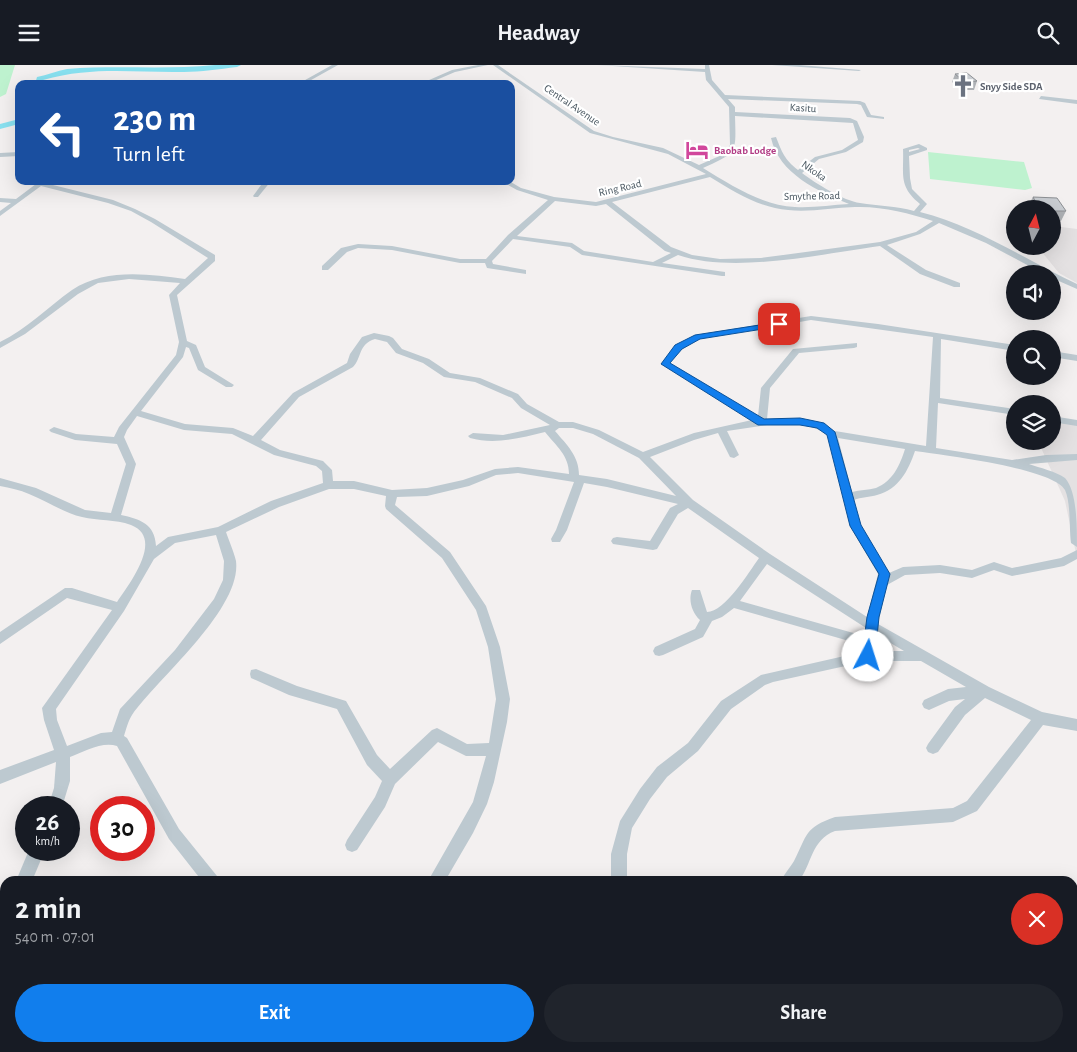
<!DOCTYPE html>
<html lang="en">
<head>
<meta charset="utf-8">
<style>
	:root { --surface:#171b24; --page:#20242c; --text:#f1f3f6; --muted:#9ea1a6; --accent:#117eed }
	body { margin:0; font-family:"Alegreya Sans",sans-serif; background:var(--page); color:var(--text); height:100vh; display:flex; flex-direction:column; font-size:19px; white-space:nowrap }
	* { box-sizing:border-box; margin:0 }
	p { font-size:16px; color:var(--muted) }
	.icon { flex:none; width:28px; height:28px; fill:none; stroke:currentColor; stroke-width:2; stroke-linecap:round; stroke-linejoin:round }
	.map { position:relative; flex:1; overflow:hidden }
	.sheet { position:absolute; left:0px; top:811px; width:1078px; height:176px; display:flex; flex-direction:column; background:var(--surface); border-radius:15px 15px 0 0; box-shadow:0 5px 20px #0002 }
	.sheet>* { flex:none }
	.guide { position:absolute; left:15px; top:15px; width:500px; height:105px; border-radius:10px; box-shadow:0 5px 20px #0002; background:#1a4fa0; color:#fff; overflow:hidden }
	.needle { width:32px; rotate:7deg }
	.buttons { position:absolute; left:1006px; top:135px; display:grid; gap:10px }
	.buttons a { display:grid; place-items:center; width:55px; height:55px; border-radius:50%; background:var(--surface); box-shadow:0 5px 20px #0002; font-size:25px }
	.speed { position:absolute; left:15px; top:731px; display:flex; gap:10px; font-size:25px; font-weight:700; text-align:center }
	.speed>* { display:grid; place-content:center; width:65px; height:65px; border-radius:50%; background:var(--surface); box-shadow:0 5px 20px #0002; line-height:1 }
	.speed small { font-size:12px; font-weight:400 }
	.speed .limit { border:8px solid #d22; background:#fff; color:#111 }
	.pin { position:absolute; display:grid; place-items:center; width:42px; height:42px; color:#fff; margin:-21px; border-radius:10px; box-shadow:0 2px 8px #0006 }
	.me { position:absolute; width:55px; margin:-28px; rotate:5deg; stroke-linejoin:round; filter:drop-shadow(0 0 4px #0008) }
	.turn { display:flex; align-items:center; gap:18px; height:105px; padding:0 15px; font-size:22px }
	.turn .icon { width:65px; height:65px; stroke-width:2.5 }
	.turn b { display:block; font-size:35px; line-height:42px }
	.round { display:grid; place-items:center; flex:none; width:52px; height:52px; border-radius:26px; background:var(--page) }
	.head { display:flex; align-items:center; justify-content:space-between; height:85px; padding:0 15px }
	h1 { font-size:30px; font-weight:700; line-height:38px }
	.button { display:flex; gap:10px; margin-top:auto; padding:10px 15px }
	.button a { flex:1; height:58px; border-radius:30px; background:var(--accent); color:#fff; font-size:20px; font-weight:700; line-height:58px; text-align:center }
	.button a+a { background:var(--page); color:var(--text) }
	header { display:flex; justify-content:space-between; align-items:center; height:65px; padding:0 15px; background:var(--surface); font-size:22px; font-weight:700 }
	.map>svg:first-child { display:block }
</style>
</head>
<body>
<header><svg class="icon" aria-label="menu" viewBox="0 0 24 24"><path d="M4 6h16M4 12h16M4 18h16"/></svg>Headway<svg class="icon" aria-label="search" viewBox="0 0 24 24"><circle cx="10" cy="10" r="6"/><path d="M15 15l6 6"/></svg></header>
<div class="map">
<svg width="1077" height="987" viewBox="0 0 1077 987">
	<rect width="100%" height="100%" fill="#f3f0f0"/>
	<g fill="#e4e1e2">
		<polygon points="1053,161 1077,164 1077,218 1059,208 1037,181 1052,181"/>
		<polygon points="1056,357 1077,358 1077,493 1065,436 1038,376 1052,376 1053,359"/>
	</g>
	<g fill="#bef2cf">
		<polygon points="0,0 15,0 6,29 0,32"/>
		<polygon points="928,87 1024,97 1032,123 1025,125 930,114"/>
	</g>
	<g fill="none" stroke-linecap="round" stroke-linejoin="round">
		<g fill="#89e1f0" fill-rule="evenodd">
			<path d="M215,0H241L237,2C219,4 201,7 184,7C133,8 94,1 43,15V19H35L37,12C47,10 57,6 67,4C115,0 166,5 215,0Z"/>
			<polygon points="19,54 19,59 0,64 0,59"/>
		</g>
		<g fill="#bdc9d0" fill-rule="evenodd">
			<polygon points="332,0 338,0 304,19 298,19"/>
			<polygon points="478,0 488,0 455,7 427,19 420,19 452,5"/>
			<path d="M493,0H498L594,66L613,72L663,83L699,100L724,89L730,80L729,42L706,15L705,7L597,0L705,4V0H709L712,15L725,30L860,36L865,38L871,50L884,52V54L867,52L861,40L857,39L728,34L735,42V47L850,53L857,56L864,72L863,77L846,87L819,94L802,108C815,118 844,136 860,138C878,141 896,141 914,146L920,139C898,121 904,110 903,84L919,79L927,83V85L909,91L910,113L912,124L927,139L920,147C976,161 1026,195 1077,219V224L1052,213V209H1044L986,178L939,158L920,169L887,180L926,205L960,218V222H954L920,209L880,181C821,189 734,209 678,190L662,198L725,207V211H722L582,190L570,182L513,174L492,196L493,199L526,205V209L487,203L485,198H460L392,185L358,183L347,187L328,205H322V201L341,183L358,179L392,181L460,194H486L508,170L548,135L517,125L501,116H509L521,123L554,132L596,137L706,109L668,89L590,68ZM735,51L853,58L858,75L842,85L815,92L798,105C784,94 782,87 776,72L771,73C779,109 818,126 849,139C831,140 813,143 795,142C761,140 731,120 703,103C738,87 736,88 735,51ZM918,83L920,84L909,87V85ZM710,112C731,125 752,138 775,143C802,149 828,143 855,142C882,141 908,148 933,156L916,167L880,177L761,193L720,194L692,190L671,182L612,137ZM555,136L596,141L606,139L665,186L671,188L653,197L584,186L572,178L517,171Z"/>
			<polygon points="772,0 799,0 861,5 859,6"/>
			<polygon points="1041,31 1077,35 1077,39 1039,34"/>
			<polygon points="19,87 19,91 0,92 0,88"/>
			<path d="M40,116H47L45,118L113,135L135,144L155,154L215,190V196L177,230L187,276L196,280L205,302L234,320L232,322H226L198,305L189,283L186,282L183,292L141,346L185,359L233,363L253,371L293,328L347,298L350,289L362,272L374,268L389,271L393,273L402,284L429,294L450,308L480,313L518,329L527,339L559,357H573L599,365L643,387L694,368L752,355L661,299L676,280L695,270L811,251L878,259L1015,280V286L941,274L940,333L1015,344V350L938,338L936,383L1012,395L1046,390L1077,389V395L1029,399C1040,403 1055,406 1065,413C1077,426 1077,461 1077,482L1071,478C1069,463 1071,438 1065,425C1053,403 942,390 915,386C908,406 899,424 877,430C870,432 861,432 854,435L860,461L889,508L903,502L940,500L972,505L994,497L1012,503L1061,493L1077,485V494L1064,501L1012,511L994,505L972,513L940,508L905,510L887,520L878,559L989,622L1042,647L1077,654V666L1043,660L977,746L953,757L835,766C811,775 812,799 799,816H781C784,809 790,803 794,796C808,769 804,763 835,752L953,743L967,736L1031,655L985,633L965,650L938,687L933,689L928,687L926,683L928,679L955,642L965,634L949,636L929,645L924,643L922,639L924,635L948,624L966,622L921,596H868L773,617L765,620L731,644L698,686L667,712L650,734L632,763L627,789V816H611V789L620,756L640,724L657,702L688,678L721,636L761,610L862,587L863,580L734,543L722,552L712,556L703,572L663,590L659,591L655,590L653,586L655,582L695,564L700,555C692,548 688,535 692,525H700L707,547C725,547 749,507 759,493L688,443L678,449L657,484L653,485L613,479L611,476L613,473L617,472L650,476L670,443L678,439L607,422L584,418L567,465L560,477H552L551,474L556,465L574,417L518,408L496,410L469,421L427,431L397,432L395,440L450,487L486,541L500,582L510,634L507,657L494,717L487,739L473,768L445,816H428L473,737L486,691H466L438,677L395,719L385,742L357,785L352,787L347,785L345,780L347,775L375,732L382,716L367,700L337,644L289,630L251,613L250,609L251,605L256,604L297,621L346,636L377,690L390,704L432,665L437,663L467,679L489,678L496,634L488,582L476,545L442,493L386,444L385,441L386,431L354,424H329L279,442L226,467C229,476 234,487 236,496C242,544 158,613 132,650C128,656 126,665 124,671L127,673L179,764L217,811L220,816H202L169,774L117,681C102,676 84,687 70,692V716L62,742H48L54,723L56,697L0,719V705L54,685L44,655L42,643L112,545L67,533L0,579V567L65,523H72L117,537C129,519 165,473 131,460C115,454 98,456 82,452C64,448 47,436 29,429C20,425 10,423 0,421V413L36,423L85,445L111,448L126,399L117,379L75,375L51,367L49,365L54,362L76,369L114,372L119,362L176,290L179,277L169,230L180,218L129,214L98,218L78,229L25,269L0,283V277C27,264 48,242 72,225C105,203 148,209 185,214L208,193L151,157L131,146L108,138L41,121L0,151V146L11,138L0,137V133L16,134ZM811,255L933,272L926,381L835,366C814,352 791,353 767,354L770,323L799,288L854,283L857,282V278L793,284L761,323L758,351L670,298L682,284L700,274ZM375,274L387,277L396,288L423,298L444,312L475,317L512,333L521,343L550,360L503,370L473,368L468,371L470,373C495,380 520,373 545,367C556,381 569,390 569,409L518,402L495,404L463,415L427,423L392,425L354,416H333L332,405L323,396L280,385L261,375L299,332L353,302C362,293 358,279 375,274ZM137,351L184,365L232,369L274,390L316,401L322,406L323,418L271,436L218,462L168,472L156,481C155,459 140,454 121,450L136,399L124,372L127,365ZM787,359C803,360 815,361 828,370L850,461L878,509L867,552L770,489L693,435L650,392L694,375L718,368L730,392L734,393L739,390L727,366L767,360ZM559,363H573L593,369L639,393L676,431L607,414L579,410C579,391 567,380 555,366ZM838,373L905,384C900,400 893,416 876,423C868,425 860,425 852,427ZM216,470L224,496L223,515L214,534L175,585L120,644L112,667L101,668L67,681L57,655L56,644L124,546L154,494L175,478ZM767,499L866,563L864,571L740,536ZM877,570L904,586H875Z"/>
			<polygon points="264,116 271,116 258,132 254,132 253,131"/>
			<polygon points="1052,286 1077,290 1077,296 1052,292"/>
			<polygon points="1052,351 1077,355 1077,361 1052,357"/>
			<polygon points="29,785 45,785 32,816 16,816"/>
			<polygon points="5,870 5,892 3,893 0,892 0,872"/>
			<polygon points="1072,921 1077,923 1077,940 1072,939"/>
			<polygon points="320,982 338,982 340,987 322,987"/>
			<polygon points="621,982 639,982 640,987 622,987"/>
		</g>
	</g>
	<g fill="#aeb1b5">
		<polygon points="955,9 977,16 974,25 962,25 952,17"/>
		<polygon points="1033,132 1066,146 1061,156 1052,156 1052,144 1029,144 1028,141"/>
	</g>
	<g fill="#caced3" stroke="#8d9094">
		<polygon points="967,8 977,16 965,17 955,9"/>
		<polygon points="1033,132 1057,133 1066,146 1052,146 1052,144 1048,144 1047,142 1038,141"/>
	</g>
	<polygon fill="#117eed" stroke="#0b529a" points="779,257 783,259 782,261 700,274 682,284 670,298 764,354 800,353 824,358 835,367 861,460 890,509 879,552 875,591 873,595 868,596 864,595 862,591 867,552 879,509 850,461 827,370 817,363 800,360 758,360 661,299 675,280 695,270"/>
	<defs>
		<symbol id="church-bare" viewBox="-9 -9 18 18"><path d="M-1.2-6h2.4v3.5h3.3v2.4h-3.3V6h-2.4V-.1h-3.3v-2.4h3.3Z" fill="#6b7280" stroke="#fff" stroke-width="2.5" paint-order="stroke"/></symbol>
		<symbol id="hotel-bare" viewBox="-9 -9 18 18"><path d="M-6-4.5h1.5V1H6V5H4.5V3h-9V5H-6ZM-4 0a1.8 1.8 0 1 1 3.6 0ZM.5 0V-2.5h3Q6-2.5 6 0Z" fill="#d1479c" stroke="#fff" stroke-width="2.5" paint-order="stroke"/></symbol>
	</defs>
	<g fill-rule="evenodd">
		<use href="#church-bare" x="947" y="5" width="32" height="32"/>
		<use href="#hotel-bare" x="681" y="69" width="32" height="32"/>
	</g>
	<g text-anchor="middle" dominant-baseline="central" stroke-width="4.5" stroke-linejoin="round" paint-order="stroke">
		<g font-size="11" font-weight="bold" fill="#5b616d" stroke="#fff" text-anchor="start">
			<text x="980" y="21">Snyy Side SDA</text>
		</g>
		<g font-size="11" fill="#47555f" stroke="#fff">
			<text transform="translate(572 40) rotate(34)">Central Avenue</text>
			<text transform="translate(803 43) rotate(3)">Kasitu</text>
			<text transform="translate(814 106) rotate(35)">Nkoka</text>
			<text transform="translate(620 123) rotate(-13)">Ring Road</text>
			<text transform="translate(812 131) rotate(-1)">Smythe Road</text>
		</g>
		<g font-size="11" font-weight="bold" fill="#b23c85" stroke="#fff" text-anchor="start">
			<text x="714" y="85">Baobab Lodge</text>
		</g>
	</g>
</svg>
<div class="buttons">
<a><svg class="needle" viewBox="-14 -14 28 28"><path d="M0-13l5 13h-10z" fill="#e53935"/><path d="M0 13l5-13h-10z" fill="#9ea1a6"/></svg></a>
<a><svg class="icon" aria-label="sound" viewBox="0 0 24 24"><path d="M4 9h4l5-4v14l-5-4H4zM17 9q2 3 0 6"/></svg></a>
<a><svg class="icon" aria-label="search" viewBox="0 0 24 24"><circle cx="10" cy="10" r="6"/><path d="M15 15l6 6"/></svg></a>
<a><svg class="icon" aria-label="layers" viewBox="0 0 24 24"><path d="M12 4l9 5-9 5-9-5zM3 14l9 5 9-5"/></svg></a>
</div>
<div class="speed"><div>26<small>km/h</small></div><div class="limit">30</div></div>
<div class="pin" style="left:779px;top:259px;background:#d93025"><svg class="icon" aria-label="arrive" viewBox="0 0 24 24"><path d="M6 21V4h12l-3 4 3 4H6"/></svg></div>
<svg class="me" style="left:868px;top:591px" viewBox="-20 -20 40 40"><circle r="19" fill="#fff"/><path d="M0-13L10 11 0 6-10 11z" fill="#117eed"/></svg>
<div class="guide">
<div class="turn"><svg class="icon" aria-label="left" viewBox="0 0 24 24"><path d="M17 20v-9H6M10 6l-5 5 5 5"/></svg><div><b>230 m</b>Turn left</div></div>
</div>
<section class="sheet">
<div class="head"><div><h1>2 min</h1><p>540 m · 07:01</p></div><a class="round" style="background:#d93025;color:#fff"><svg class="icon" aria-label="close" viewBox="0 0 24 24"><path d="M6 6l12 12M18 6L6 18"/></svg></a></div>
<div class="button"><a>Exit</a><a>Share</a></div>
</section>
</div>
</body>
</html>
